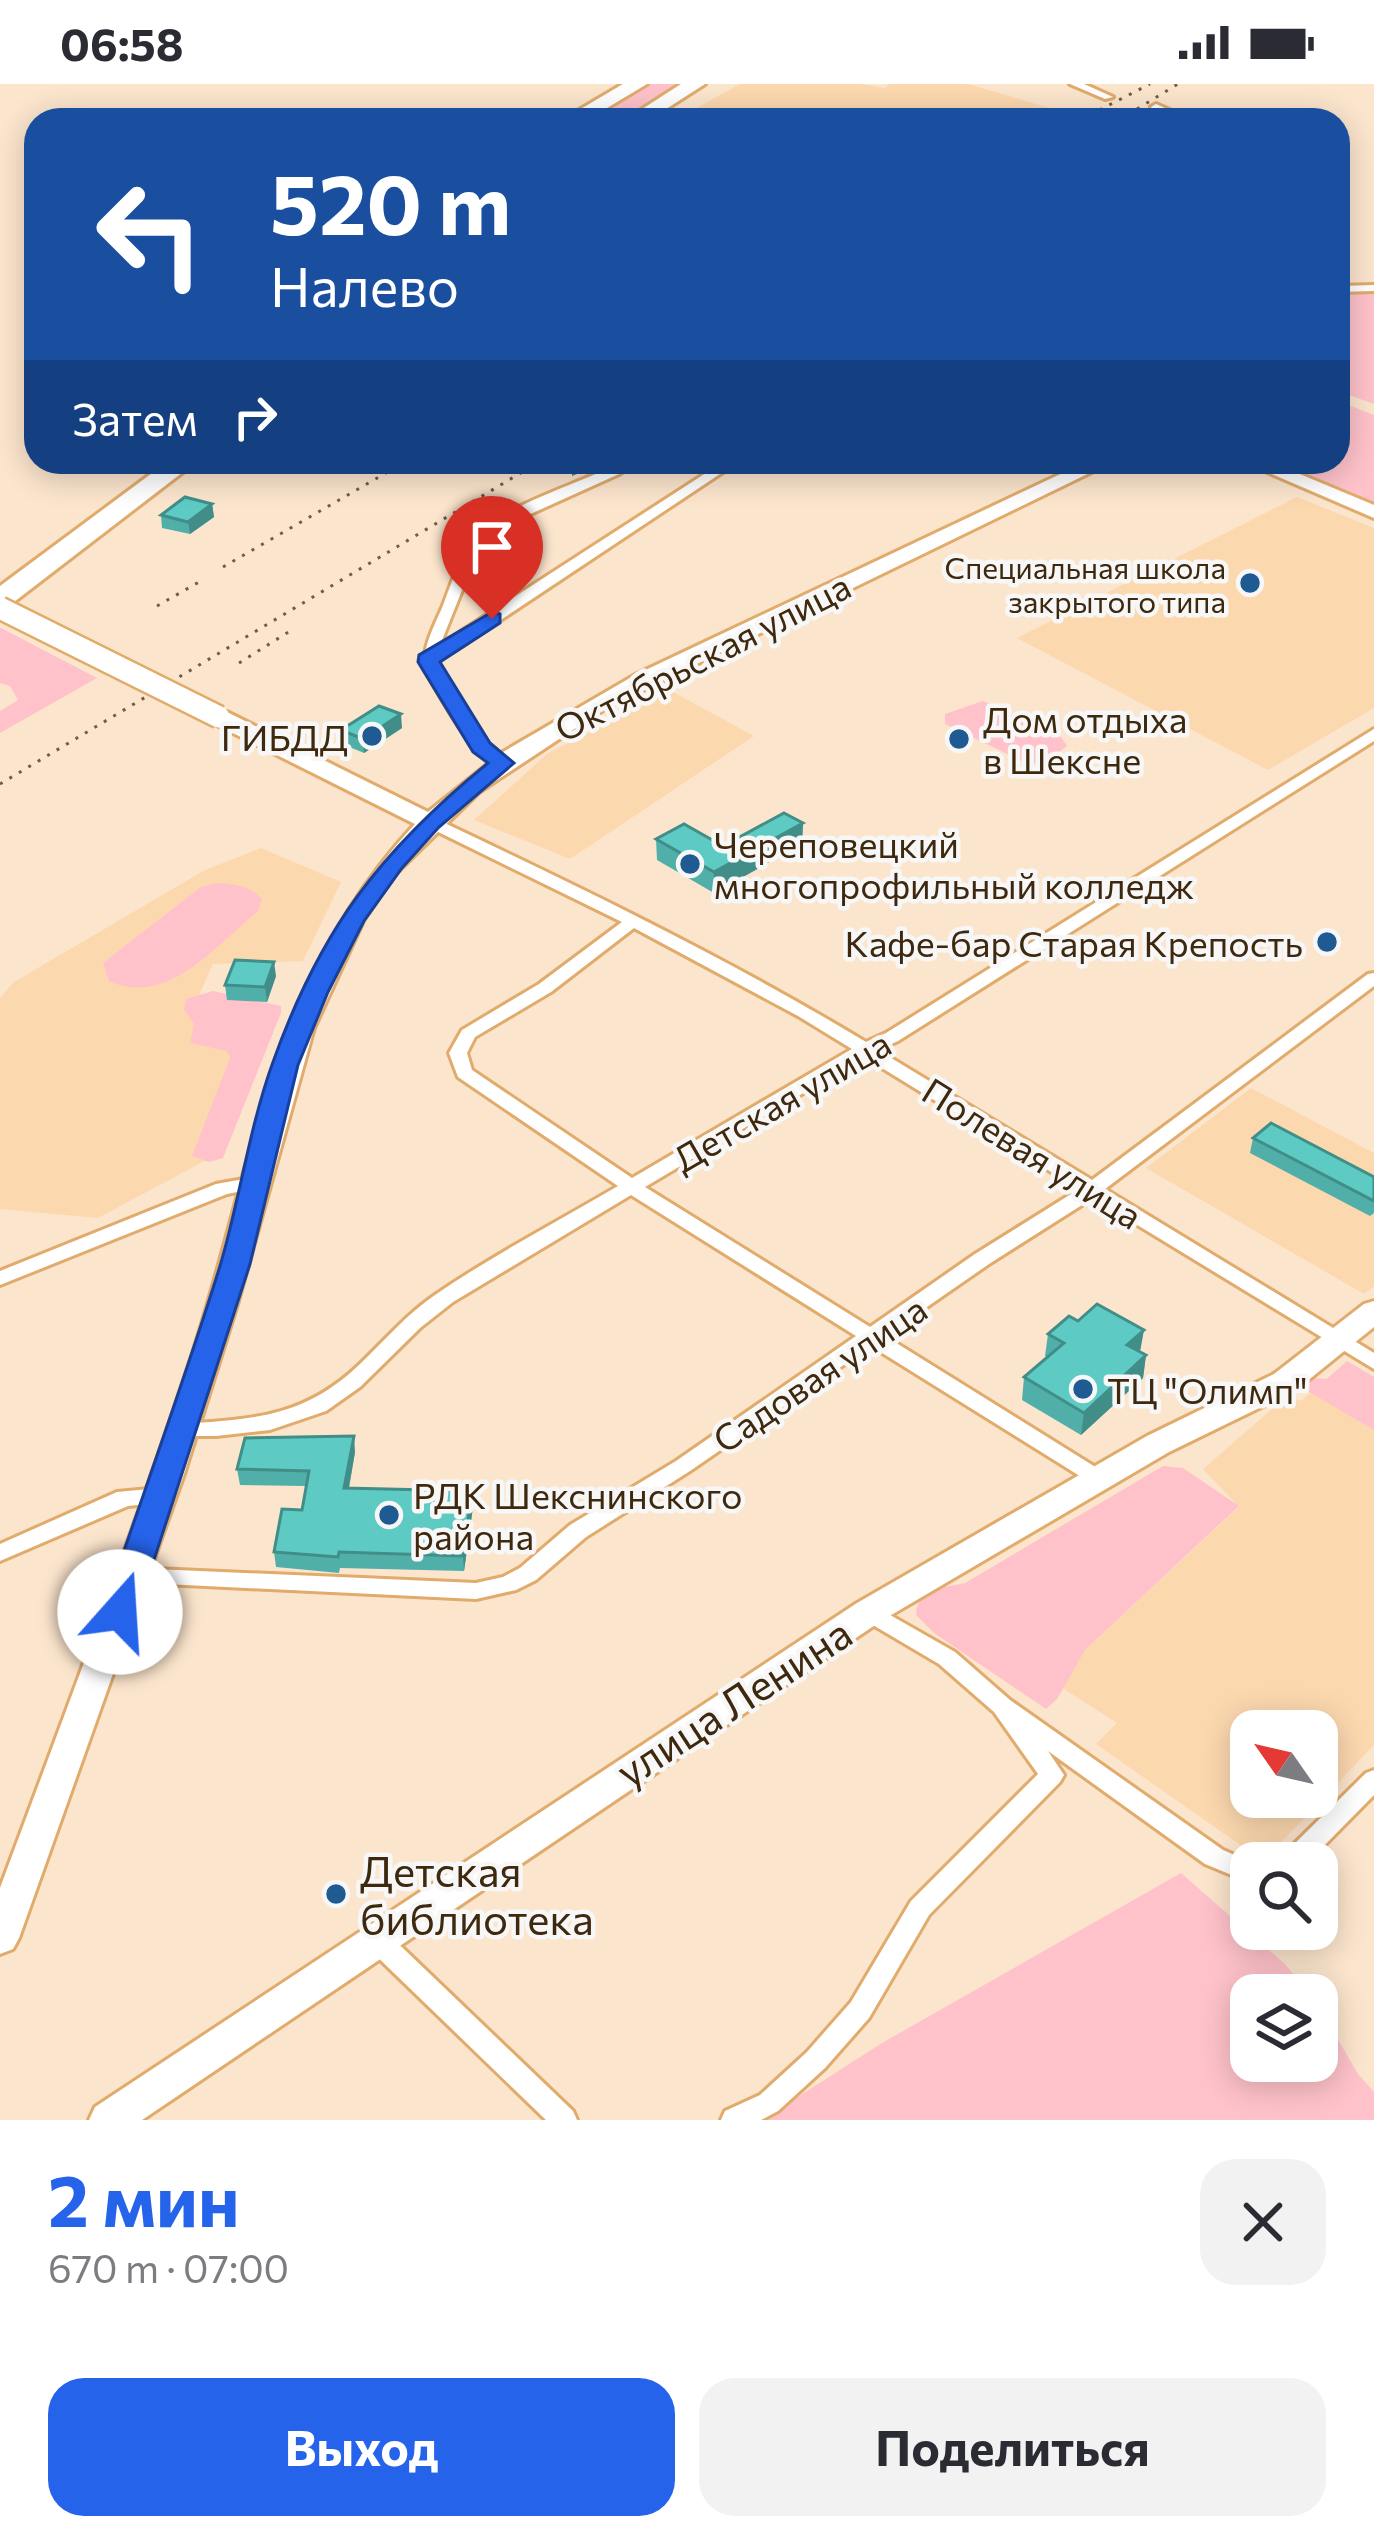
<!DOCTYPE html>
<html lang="ru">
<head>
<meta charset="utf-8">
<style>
	:root { --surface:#fff; --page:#f2f2f3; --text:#2b2b33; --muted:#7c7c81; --accent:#2563eb }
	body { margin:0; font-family:Commissioner,sans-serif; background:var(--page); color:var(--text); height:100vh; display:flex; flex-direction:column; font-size:45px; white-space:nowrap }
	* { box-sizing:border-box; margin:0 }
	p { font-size:39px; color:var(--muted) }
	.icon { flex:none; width:66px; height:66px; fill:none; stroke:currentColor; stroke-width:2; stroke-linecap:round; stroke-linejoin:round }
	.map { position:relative; height:2036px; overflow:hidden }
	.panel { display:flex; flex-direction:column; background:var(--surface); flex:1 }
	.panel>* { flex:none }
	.top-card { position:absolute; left:24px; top:24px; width:1326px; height:366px; border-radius:36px; box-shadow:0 6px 30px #0003; background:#1a4fa0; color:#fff; overflow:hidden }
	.needle { width:78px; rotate:304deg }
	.fabs { position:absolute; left:1230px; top:1626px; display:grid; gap:24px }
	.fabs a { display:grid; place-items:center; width:108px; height:108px; border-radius:24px; background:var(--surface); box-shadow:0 6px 30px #0003; font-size:60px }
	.pin { position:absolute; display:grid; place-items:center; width:102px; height:102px; color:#fff; margin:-123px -51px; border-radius:50% 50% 50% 0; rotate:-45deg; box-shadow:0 0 12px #0007 }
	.pin .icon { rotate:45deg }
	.me { position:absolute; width:132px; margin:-66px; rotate:19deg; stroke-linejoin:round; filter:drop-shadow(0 0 9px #0008) }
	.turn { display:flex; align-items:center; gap:42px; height:252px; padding:0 48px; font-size:54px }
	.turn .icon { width:156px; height:156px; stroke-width:2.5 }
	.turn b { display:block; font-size:84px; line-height:102px }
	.then { display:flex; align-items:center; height:114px; padding:0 48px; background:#0003; gap:24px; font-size:45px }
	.round { display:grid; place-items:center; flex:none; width:126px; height:126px; border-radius:36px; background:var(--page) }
	.headline { display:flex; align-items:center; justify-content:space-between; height:204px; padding:0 48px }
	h1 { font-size:72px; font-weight:700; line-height:90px; color:var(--accent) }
	.primary-button { display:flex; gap:24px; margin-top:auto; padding:24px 48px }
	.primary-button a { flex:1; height:138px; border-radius:36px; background:var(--accent); color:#fff; font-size:48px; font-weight:700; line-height:138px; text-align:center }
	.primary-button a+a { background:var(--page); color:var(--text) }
	.status { display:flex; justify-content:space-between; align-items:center; height:84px; padding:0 60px; background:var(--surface); direction:ltr }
	.status svg { height:33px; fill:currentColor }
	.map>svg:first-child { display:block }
</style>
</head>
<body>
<div class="status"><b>06:58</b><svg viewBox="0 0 49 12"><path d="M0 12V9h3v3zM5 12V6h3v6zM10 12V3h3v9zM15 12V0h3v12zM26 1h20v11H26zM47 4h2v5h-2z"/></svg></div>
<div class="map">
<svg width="1374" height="2036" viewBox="0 0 1374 2036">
	<rect width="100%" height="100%" fill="#fce5cd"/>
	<g fill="#fcd8af" fill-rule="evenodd">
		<polygon points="740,0 861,0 885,4 890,0 968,0 1053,25 1033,36 675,36"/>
		<polygon points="1297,413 1374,444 1374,624 1268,686 1017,554"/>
		<polygon points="671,607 754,652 570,775 474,736 548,669"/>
		<polygon points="261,764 341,798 303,877 213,880 194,922 274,930 212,1073 98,1134 0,1125 0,914 14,898 205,786"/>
		<polygon points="1251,1004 1374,1069 1374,1202 1364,1210 1146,1084"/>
		<path d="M1347,1277L1374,1293V1661L1263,1777L1096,1660L1117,1639L1061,1603L1085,1566L1239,1423L1203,1385L1287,1312L1301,1317ZM1251,1647H1317V1713H1251Z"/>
	</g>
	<g fill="#ffc2ca">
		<polygon points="644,0 690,0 630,36 586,36"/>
		<polygon points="1374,207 1374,320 1338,307 1338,208"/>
		<polygon points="1338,317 1374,331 1374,420 1274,378 1338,378"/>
		<polygon points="0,544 1,544 97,594 0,649 0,627 18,616 10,602 0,599"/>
		<polygon points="983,617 1061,653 1067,662 1044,679 1028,680 945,640 945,630"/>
		<path d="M216,799C235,800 248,801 262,815L258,827C216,861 167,924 109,897L103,879L201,803Z"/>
		<polygon points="213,907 281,922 281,929 223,1074 209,1078 192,1072 230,974 227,967 190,959 194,940 184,926 186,915"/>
		<polygon points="1347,1277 1374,1293 1374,1346 1304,1305 1310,1294 1327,1295"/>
		<path d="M1163,1382L1183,1384L1239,1422L1085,1566L1057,1615L1046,1625L934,1549L916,1531C917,1504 943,1504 965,1499Z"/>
		<polygon points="1181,1789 1285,1880 1310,1911 1251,1911 1251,1977 1317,1977 1317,1919 1358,1990 1374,2008 1374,2036 762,2036 882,1959"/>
	</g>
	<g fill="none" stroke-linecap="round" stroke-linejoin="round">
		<defs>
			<g id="street">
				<polygon points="1070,0 1084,0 1113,13 1105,15"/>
				<polygon points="1156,20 1187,34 1188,36 1175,36 1152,25 1151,23"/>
				<polygon points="1374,201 1374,207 1338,208 1338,202"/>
				<path d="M621,378H637L619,390L515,437L486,459L473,479L440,561L723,378H738L466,559L438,573V585L488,660L511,679L503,684C466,667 445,618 424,585C423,563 433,544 442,524C451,501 458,476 474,456C506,418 577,402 621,378Z"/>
				<path d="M1374,645V657L898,957L878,966L1092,1096L1368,890L1374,889V902L1105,1105L1374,1269V1285L1093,1114L989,1180L885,1252L1105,1389L1109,1394L1105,1399L1098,1402L1091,1399L871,1262L690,1387L586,1453L536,1496L516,1506L476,1515L124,1498L121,1492L124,1486L132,1484L476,1499L503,1493L520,1484L570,1441L676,1377L856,1252L631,1111L453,1218L420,1244L360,1303L326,1327L270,1346L216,1352H175L172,1347L175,1342L182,1340C255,1335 305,1333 360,1280C385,1256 407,1230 435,1211C493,1171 557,1138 618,1102L458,993L449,969L462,946L539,900L622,838L424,741L422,738L424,735H436C582,804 727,874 866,958L886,949ZM634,844L798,932L852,965L632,1094L472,986L467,969L475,953L551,908ZM864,973L1079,1105L975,1170L870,1243L645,1103Z"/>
				<polygon points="255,1093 264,1099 262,1103 227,1110 0,1201 0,1187 216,1100"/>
				<polygon points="160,1404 167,1406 171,1412 167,1418 128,1422 0,1477 0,1460 117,1408"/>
				<polygon points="869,1519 955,1568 1010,1616 1223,1766 1253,1779 1251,1799 1205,1780 1048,1667 1064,1691 1060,1698 929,1831 869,1934 825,1984 778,2027 761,2036 721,2036 725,2027 760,2011 807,1968 851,1918 911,1817 1038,1690 994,1628 939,1580 861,1534 858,1528 861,1522"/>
				<polygon points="1374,1686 1374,1711 1307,1779 1279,1779 1282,1772 1366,1689"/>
				<polygon points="375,1843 384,1846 573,2027 577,2036 546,2036 366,1862 363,1854 366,1846"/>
			</g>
			<g id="secondary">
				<path d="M1086,378H1112L606,624L479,708L396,789L364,835L314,944L238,1217L184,1390L19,1854L13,1865L0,1870V1804C66,1627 133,1451 192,1272C255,1078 270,896 415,740L211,638V628H227L428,728L503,668L635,591Z"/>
				<polygon points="1244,378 1271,378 1374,421 1374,434"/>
				<polygon points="1374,1217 1374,1243 1296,1306 1169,1368 881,1537 142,2036 89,2036 95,2023 857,1519 1147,1352 1274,1290 1364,1220"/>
			</g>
			<g id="highway">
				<polygon points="623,0 647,0 587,36 562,36"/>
				<polygon points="681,0 705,0 649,36 625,36"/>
				<polygon points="167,378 196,378 10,521 0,523 0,502"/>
			</g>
		</defs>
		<use href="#street" stroke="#e1ab6c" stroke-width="6"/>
		<use href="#secondary" stroke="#e1ab6c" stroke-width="6"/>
		<use href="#highway" stroke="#e1ab6c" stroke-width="6"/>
		<use href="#street" fill="#fff" fill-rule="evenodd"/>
		<use href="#secondary" fill="#fff" fill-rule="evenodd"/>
		<use href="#highway" fill="#fff" fill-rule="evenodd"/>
		<g stroke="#735c43" stroke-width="3" stroke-dasharray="3 8" stroke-linecap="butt">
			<polyline points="1137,25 1178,0"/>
			<polyline points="1012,36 1018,33"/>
			<polyline points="1080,36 1150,0"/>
			<polyline points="223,483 405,378"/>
			<polyline points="157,522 199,498"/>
			<polyline points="239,579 290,547"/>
			<polyline points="0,700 539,378"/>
		</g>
		<defs>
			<polyline id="secondary-bridge" points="0,524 219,633"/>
		</defs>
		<use href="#secondary-bridge" stroke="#e1ab6c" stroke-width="26" stroke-linecap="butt"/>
		<use href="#secondary-bridge" stroke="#fff" stroke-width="21"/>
	</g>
	<g fill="#50afa9">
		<polygon points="212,420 214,433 190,450 162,444 161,431"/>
		<polygon points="402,644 364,669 342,660 341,646"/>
		<polygon points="803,739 802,760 714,809 657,776 656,755 723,762"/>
		<polygon points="276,892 267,918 227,916 225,901"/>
		<polygon points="1253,1054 1374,1093 1374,1129 1370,1132 1250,1069"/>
		<polygon points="1048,1250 1141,1268 1146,1271 1143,1294 1081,1351 1022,1316 1024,1293 1047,1273 1045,1272"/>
		<polygon points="355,1368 349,1404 473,1423 464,1487 340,1484 339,1489 276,1483 274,1468 302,1426 306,1402 240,1401 237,1385"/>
	</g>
	<g fill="#418e89">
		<polygon points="591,378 607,378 572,392 572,385"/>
		<polygon points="212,420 214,433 190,450 188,438"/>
		<polygon points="401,630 402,644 364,669 363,655"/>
		<polygon points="803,739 802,760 714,809 714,788"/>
		<polygon points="274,878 276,892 267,918 265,903"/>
		<polygon points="1144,1246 1140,1268 1127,1261"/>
		<polygon points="1146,1271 1143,1294 1081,1351 1084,1329"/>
		<polygon points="354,1352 355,1368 346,1419 344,1404"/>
		<polygon points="472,1407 473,1423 464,1487 463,1472"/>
	</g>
	<g fill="#5dcbc4" stroke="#418e89" stroke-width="3">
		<polygon points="185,413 212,420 188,438 161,431"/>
		<polygon points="379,622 401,630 363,655 341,646"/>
		<polygon points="784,729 803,739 714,788 656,755 684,740 723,762"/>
		<polygon points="235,876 274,878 265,903 225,901"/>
		<polygon points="1271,1039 1374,1093 1374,1117 1253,1054"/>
		<polygon points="1097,1220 1144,1246 1127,1261 1146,1271 1084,1329 1024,1293 1064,1259 1048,1250 1069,1232 1078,1237"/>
		<polygon points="354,1352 344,1404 472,1407 463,1472 339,1468 338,1473 274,1468 282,1425 302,1426 309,1387 237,1385 245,1354"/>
	</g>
	<path fill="#2563eb" stroke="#184099" stroke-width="3" d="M492,528L500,530V539L440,578L490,659L514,679L439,743L402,784L364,837L328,908L298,981L250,1180L137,1528L132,1537L120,1541L108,1537L103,1528C142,1413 184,1298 220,1182C240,1115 249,1044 273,978C320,846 380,767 488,679L473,668L418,578L419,571Z"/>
	<g fill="#1f5b92" stroke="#f7f7f7" stroke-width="4.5">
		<circle cx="1250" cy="499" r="12"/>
		<circle cx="372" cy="652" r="12"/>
		<circle cx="959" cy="655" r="12"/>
		<circle cx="690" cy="780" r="12"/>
		<circle cx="1327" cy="858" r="12"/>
		<circle cx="1083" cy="1305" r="12"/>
		<circle cx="389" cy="1431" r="12"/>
		<circle cx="336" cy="1810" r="12"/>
	</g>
	<g text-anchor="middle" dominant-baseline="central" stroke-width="9" stroke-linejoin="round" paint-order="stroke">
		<g font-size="30" fill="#3e280e" stroke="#f7f7f7" text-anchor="end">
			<text x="1226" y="482">Специальная школа<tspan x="1226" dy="34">закрытого типа</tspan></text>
		</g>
		<g font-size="36" fill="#3e280e" stroke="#f7f7f7">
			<text transform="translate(702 572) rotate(-27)">Октябрьская улица</text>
			<text transform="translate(781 1016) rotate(-30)">Детская улица</text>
			<text transform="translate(1033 1068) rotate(32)">Полевая улица</text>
			<text transform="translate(819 1289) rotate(-34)">Садовая улица</text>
		</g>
		<g font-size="36" fill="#3e280e" stroke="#f7f7f7" text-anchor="start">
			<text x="983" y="634">Дом отдыха<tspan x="983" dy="41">в Шекснe</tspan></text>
			<text x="348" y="652" text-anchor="end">ГИБДД</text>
			<text x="714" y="759">Череповецкий<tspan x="714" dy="41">многопрофильный колледж</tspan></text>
			<text x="1303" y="858" text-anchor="end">Кафе-бар Старая Крепость</text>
			<text x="1107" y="1305">ТЦ "Олимп"</text>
			<text x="413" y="1410">РДК Шекснинского<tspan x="413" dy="41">района</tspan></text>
		</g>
		<g font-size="42" fill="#3e280e" stroke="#f7f7f7">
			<text transform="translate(733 1617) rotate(-33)">улица Ленина</text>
		</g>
		<g font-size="42" fill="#3e280e" stroke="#f7f7f7" text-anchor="start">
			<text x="360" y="1786">Детская<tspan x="360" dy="48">библиотека</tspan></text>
		</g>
	</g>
</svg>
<div class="fabs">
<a><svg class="needle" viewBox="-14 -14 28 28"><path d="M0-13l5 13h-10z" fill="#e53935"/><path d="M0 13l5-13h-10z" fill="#7c7c81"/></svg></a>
<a><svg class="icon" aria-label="search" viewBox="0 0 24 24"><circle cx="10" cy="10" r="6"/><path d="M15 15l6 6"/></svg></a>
<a><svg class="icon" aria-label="layers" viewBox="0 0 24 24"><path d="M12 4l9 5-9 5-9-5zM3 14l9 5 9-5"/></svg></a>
</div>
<div class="pin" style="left:492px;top:535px;background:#d93025"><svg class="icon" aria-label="arrive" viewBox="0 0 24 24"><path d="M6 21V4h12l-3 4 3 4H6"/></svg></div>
<svg class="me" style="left:120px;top:1528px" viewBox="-20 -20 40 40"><circle r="19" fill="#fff"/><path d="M0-13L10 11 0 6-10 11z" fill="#2563eb"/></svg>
<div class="top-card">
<div class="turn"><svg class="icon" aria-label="left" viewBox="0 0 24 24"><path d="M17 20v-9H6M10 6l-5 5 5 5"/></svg><div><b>520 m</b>Налево</div></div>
<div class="then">Затем<svg class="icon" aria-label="right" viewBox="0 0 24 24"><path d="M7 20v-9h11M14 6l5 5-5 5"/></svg></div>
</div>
</div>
<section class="panel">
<div class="headline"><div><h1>2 мин</h1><p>670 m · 07:00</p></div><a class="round"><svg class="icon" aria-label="close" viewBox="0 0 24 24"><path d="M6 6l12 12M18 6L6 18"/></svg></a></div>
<div class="primary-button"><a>Выход</a><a>Поделиться</a></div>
</section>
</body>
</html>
